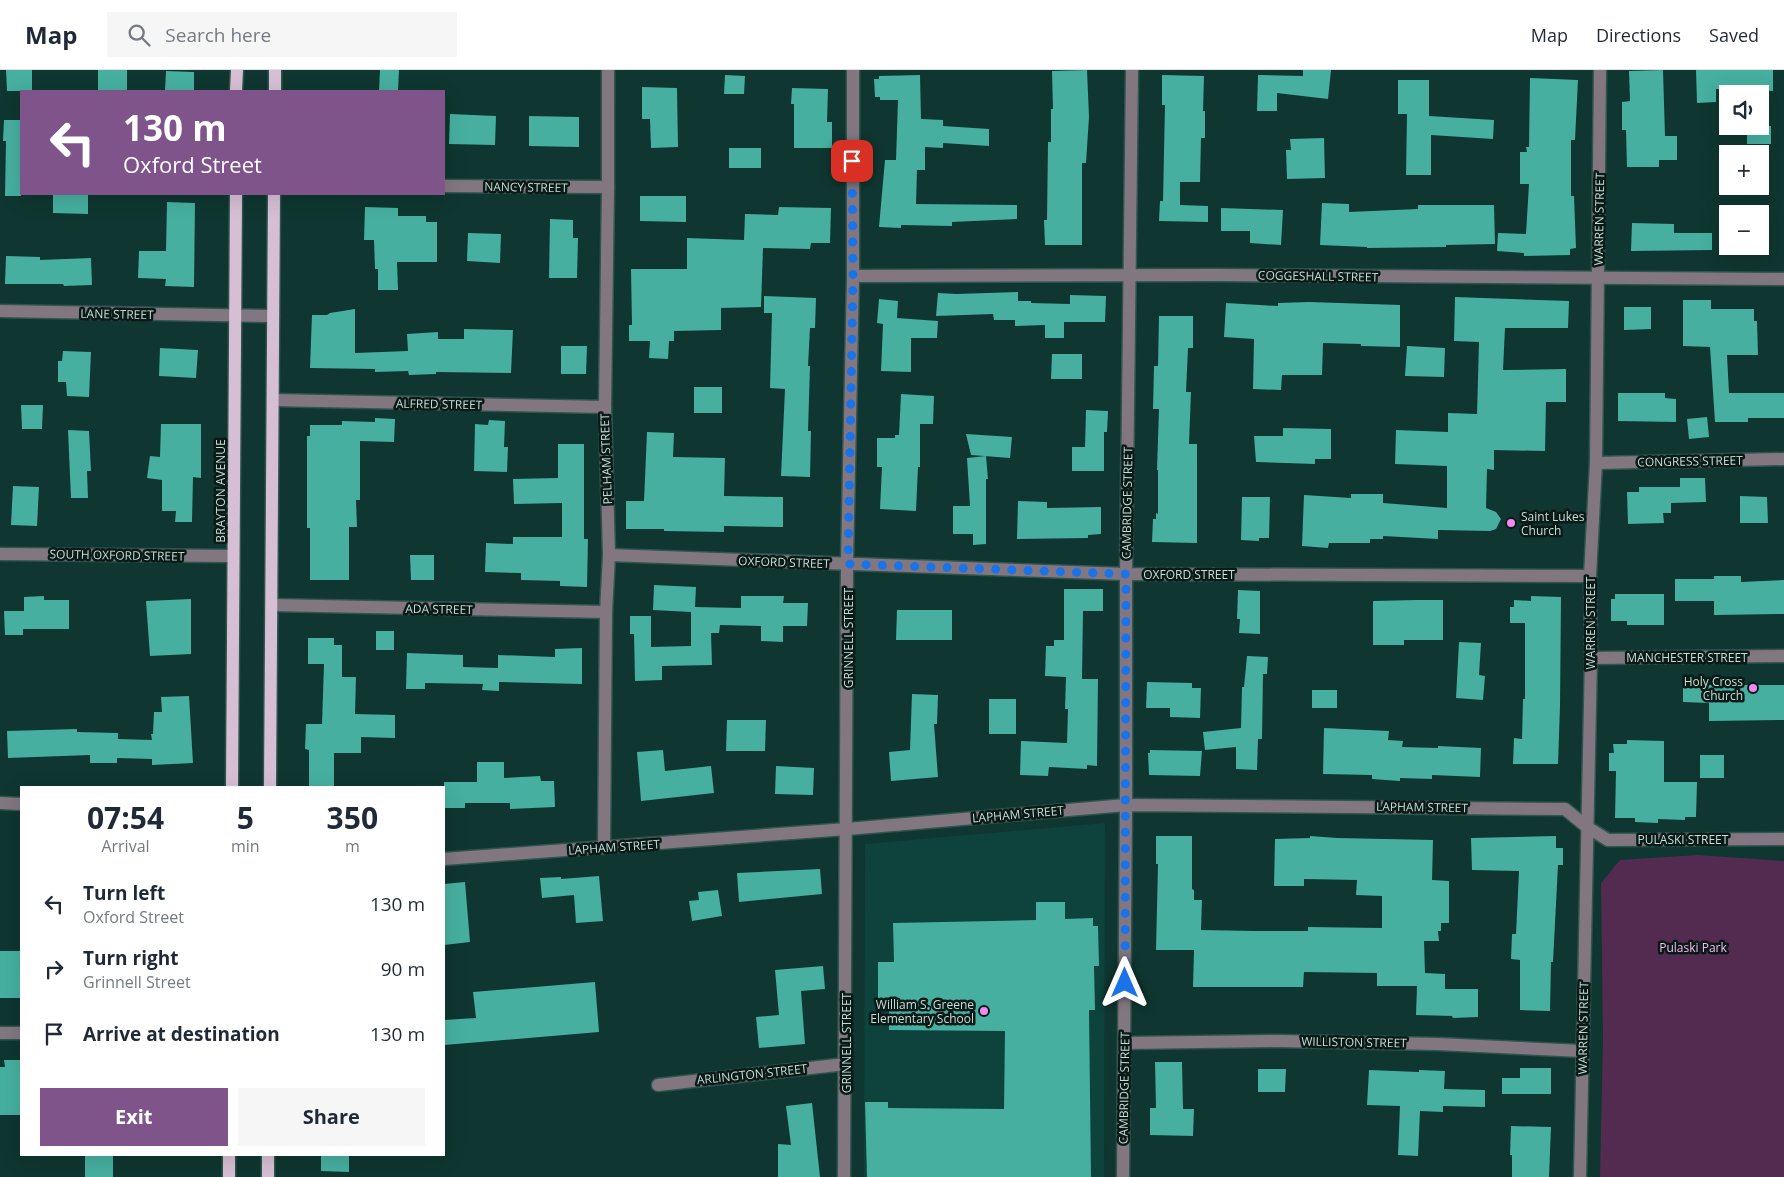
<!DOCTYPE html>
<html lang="en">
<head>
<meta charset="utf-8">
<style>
	:root { --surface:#fff; --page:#f6f6f7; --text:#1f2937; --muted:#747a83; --line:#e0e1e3; --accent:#7f548a }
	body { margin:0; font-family:"Open Sans",sans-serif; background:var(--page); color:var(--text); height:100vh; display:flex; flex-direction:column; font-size:19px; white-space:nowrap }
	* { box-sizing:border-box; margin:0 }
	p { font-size:16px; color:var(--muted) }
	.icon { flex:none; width:28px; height:28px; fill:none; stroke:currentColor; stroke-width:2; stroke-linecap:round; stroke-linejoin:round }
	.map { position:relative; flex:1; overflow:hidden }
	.sheet { position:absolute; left:20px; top:716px; width:425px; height:370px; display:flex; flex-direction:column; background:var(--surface); border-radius:0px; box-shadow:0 5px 20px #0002 }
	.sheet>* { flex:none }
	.banner { position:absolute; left:20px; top:20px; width:425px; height:105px; border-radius:0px; box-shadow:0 5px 20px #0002; background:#7f548a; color:#fff; overflow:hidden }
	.tools { position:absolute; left:1719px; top:15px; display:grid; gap:10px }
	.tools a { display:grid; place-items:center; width:50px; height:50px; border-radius:0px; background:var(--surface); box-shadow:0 5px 20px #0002; font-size:25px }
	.pin { position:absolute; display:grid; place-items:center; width:42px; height:42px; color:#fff; margin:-21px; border-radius:10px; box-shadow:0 2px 8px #0006 }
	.me { position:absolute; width:55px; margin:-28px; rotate:0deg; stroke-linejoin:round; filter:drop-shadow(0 0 4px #0008) }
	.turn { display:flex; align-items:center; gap:18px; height:105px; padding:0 20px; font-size:22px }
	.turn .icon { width:65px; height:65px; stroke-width:2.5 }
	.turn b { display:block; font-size:35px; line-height:42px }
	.eta { display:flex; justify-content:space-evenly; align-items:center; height:85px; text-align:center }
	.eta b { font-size:30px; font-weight:700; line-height:35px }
	.primary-button { display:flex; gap:10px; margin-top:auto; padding:10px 20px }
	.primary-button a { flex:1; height:58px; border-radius:0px; background:var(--accent); color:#fff; font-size:20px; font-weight:700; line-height:58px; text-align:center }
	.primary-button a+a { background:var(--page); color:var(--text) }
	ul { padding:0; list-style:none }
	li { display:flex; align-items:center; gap:15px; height:65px; padding:0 20px }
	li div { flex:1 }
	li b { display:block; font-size:19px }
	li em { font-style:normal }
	header { display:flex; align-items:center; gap:30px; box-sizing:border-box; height:70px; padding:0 25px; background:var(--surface); border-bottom:1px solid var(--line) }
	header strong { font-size:24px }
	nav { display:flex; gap:28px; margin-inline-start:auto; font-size:18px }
	.search { width:350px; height:45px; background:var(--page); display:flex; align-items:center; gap:12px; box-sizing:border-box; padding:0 18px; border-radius:0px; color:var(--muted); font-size:19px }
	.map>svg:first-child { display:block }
</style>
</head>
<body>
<header>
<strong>Map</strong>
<div class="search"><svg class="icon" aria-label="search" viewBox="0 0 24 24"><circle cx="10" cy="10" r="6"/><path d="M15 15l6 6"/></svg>Search here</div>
<nav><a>Map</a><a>Directions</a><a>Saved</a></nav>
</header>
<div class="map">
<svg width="1784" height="1107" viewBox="0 0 1784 1107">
	<rect width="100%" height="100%" fill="#0f3630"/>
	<polygon fill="#0e423c" points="1105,753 1104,1107 864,1107 865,774"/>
	<polygon fill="#532b51" points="1698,785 1784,791 1784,1107 1600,1107 1603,968 1601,813 1620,790"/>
	<g fill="#46af9f">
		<polygon points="6,0 32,0 32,21 7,21"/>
		<rect x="98" y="0" width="29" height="21"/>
		<polygon points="380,0 399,0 398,21 379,21"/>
		<polygon points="1087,0 1089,47 1086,93 1082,93 1082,175 1045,175 1044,150 1047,150 1048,72 1051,72 1051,39 1053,39 1052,1"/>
		<polygon points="1303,0 1331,0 1328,29 1277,23 1277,41 1257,41 1258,5 1303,6"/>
		<polygon points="1663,0 1665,66 1677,66 1677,90 1659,90 1659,97 1627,97 1626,60 1622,60 1622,32 1630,31 1629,1"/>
		<polygon points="1696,0 1773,0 1773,21 1716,19 1716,32 1697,33"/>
		<polygon points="166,1 194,2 194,21 165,21"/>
		<polygon points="725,5 745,6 744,24 724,24"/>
		<polygon points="920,5 921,49 943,50 943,56 989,59 989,76 943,73 943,78 925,77 925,100 917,100 916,134 1017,135 1017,149 952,152 952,156 901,155 901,158 879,157 885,90 896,90 898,30 880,30 880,27 875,27 874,9 879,9 879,6"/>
		<polygon points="1162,5 1204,6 1203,41 1205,41 1205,68 1201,68 1200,112 1180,112 1180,135 1208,136 1208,152 1159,151 1160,131 1163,131 1164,82 1165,35 1162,35"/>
		<polygon points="1530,8 1578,10 1575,70 1571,70 1571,126 1574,126 1576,178 1570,179 1570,185 1524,186 1524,183 1497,181 1498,163 1526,164 1529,114 1520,114 1520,82 1527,82 1526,77 1529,77"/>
		<polygon points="1398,10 1429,10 1429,46 1494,50 1493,69 1431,65 1431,105 1406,105 1407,44 1398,44"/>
		<polygon points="642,17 677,18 678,77 651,78 650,49 642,49"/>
		<polygon points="792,18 828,19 827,52 832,52 832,78 794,78 794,34 791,34"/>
		<polygon points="450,44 496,46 495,75 449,74"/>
		<polygon points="529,46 579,47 579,77 529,76"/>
		<polygon points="4,50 21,50 21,126 5,126 6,71 3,71"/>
		<rect x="1747" y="56" width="24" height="18"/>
		<polygon points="1324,68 1325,108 1287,109 1286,80 1291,80 1290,69"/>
		<rect x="729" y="78" width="32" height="20"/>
		<polygon points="53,124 88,125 88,144 53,143"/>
		<polygon points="640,126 686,126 686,152 640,151"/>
		<polygon points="167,132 195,133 194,217 165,216 166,209 138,208 139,181 166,181"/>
		<polygon points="1322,133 1349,134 1349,142 1418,139 1418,135 1494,135 1495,174 1446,175 1446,177 1367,178 1367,177 1320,175"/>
		<polygon points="365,137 398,138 398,146 426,146 426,152 437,152 437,192 397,192 398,220 378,220 378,199 375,199 374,170 364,170"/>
		<polygon points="779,137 831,138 830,173 811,173 810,179 763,178 761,237 721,238 721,260 674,261 674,271 669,271 668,289 649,288 650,271 629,271 629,255 632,255 631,199 687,199 687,168 744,170 745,144 778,145"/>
		<polygon points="1221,138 1283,140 1281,175 1250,173 1250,161 1221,161"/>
		<polygon points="550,149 573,150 573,168 578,168 577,208 549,208"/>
		<polygon points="1632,153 1674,154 1674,163 1712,163 1712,180 1631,181"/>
		<polygon points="468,163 501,164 500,193 467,191"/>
		<polygon points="6,186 40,187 40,190 91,188 92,215 64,216 63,214 5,214"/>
		<polygon points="1018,222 1018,231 1031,231 1031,233 1070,234 1070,225 1106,226 1105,252 1064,252 1064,268 1045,268 1045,255 1015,256 1015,250 994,250 993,244 936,246 938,223 956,224"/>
		<polygon points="764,226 816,228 815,258 810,258 808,296 810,296 808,361 811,361 810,407 781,406 785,319 770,318 772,243 764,243"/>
		<polygon points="1455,227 1569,231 1568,258 1505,258 1503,300 1566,299 1566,332 1546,332 1545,381 1494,380 1494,400 1487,399 1486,438 1496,442 1501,449 1496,459 1490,461 1438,460 1438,469 1383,466 1383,469 1370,469 1370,473 1329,473 1328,478 1302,476 1304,425 1351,428 1351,424 1383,424 1383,433 1447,438 1447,396 1395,394 1396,360 1448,362 1448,343 1477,344 1479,272 1454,271"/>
		<polygon points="879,229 898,231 897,248 938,251 937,268 911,268 911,302 881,301 883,254 877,253"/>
		<polygon points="1683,230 1711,230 1711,239 1754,239 1754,251 1757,251 1758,285 1727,285 1729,323 1784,323 1784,348 1748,348 1748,352 1715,352 1710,277 1683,276"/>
		<polygon points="1309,232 1400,235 1400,277 1361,276 1361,274 1323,273 1322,305 1282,305 1281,320 1253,319 1254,269 1224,267 1226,233 1278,236 1278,233"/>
		<polygon points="1624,237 1651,237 1651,259 1624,260"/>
		<polygon points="355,239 355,283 408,281 407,264 438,262 438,269 464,269 464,259 513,260 511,303 436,302 436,304 409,305 408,301 375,302 375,299 310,298 312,245 327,245 330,243"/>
		<polygon points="1159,246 1193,246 1193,278 1188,278 1186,322 1191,322 1189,374 1197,374 1197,473 1152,472 1153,449 1156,449 1156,443 1158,444 1158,400 1157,400 1159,339 1153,339 1154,296 1158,296"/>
		<polygon points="561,276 587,276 586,304 561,304"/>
		<polygon points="1407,276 1445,278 1444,307 1405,306"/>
		<polygon points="160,278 198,280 196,308 159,306"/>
		<polygon points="63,281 91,282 89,327 67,326 66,312 58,312 58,291 62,291"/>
		<polygon points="1052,284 1082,284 1082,309 1051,309"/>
		<rect x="694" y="317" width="28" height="26"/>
		<polygon points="1618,323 1665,323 1665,328 1676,329 1676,352 1618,351"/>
		<polygon points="901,324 934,326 933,354 920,354 920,397 918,397 916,441 880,439 882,397 877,397 877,368 895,368 895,365 899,365"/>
		<polygon points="21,335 43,335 42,359 22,359"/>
		<polygon points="1086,340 1108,341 1107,362 1104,362 1104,401 1072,401 1072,377 1085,377"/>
		<polygon points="1707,347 1709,367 1689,369 1687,349"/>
		<polygon points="375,348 395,349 394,372 360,371 360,430 356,430 357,457 349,457 349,510 310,510 310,458 307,458 307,366 310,366 310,355 342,355 342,351 375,352"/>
		<polygon points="489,350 505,351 504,377 508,377 507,402 474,401 475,354 488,355"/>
		<polygon points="161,354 201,354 201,408 193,407 192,452 175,452 176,441 162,441 162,410 147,408 150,386 160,387"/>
		<polygon points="1283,358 1331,359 1331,389 1315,389 1315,394 1256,392 1254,366 1283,366"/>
		<polygon points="68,360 89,361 91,401 87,401 88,428 71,428"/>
		<polygon points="647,362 674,363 673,387 725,388 724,426 783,427 783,457 724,456 724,462 664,461 664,459 626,459 626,431 644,431"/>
		<polygon points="966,364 1012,367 1010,388 971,385"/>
		<polygon points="558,374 584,374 584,469 588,469 587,517 560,516 560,511 521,510 521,503 485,502 486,473 513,474 513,467 562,467 562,433 514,434 513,409 558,408"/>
		<polygon points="986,386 988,409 986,409 986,474 973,475 973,464 953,464 953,436 970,436 967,388"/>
		<polygon points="1680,408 1705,408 1706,432 1671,433 1671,443 1663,443 1664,453 1628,454 1627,422 1639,422 1639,417 1680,417"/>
		<polygon points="13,416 39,417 37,456 11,455"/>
		<polygon points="1740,426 1767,427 1768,453 1740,453"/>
		<polygon points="1242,427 1270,427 1269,468 1259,468 1259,471 1241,470"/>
		<polygon points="1018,431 1047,432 1047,438 1101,437 1101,464 1088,465 1088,468 1017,469"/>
		<polygon points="410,485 434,485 434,510 411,510"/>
		<polygon points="1714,506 1741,506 1741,512 1784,510 1784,544 1714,545 1714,531 1675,531 1675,509 1714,509"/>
		<polygon points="654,515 696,517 695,537 741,538 741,526 784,526 783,533 808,533 807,556 783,556 783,572 761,571 761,556 720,555 719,563 711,563 712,595 662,596 662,610 635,611 634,564 630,564 630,546 651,546 651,577 691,576 691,542 653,540"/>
		<polygon points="1064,519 1103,519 1103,541 1083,541 1082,609 1098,609 1097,696 1087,695 1087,699 1049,697 1048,706 1020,705 1021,671 1067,673 1068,639 1065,639 1066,607 1045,606 1046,576 1054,576 1054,570 1064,570"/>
		<polygon points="1238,520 1260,521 1260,564 1239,563 1240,549 1237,549"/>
		<polygon points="1615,524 1664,524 1664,555 1627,555 1627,551 1611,551 1611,529 1615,529"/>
		<polygon points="44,526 44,530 69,530 69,559 23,559 23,565 5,565 4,541 24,541 24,527"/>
		<polygon points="1531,526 1561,527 1560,636 1558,694 1513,694 1514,668 1522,669 1523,629 1525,629 1525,553 1510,553 1510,537 1514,537 1514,530 1531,531"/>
		<polygon points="191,529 191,584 150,586 146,531"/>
		<polygon points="1416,530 1443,530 1443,570 1404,570 1404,575 1373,575 1373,531"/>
		<polygon points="897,540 952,540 952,570 896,570"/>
		<rect x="376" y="561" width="18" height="19"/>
		<polygon points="308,568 334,568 334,575 342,575 342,607 356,607 355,644 395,645 395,668 361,667 361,683 334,683 334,718 309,718 309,680 305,679 306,654 322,654 324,594 308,594"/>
		<polygon points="1459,572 1481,573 1479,605 1485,606 1483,630 1456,628"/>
		<polygon points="582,578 582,614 499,612 499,621 482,620 483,614 425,613 425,619 406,619 407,583 463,585 463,597 498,598 498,585 555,587 555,579"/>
		<polygon points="1247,586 1268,587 1267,604 1263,604 1262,669 1258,669 1257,700 1236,699 1236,677 1205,680 1203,662 1241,658 1242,617 1244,617"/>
		<polygon points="1147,612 1192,613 1192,618 1201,618 1200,648 1170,647 1170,638 1146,638"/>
		<polygon points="1683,615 1784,615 1784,650 1709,651 1709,633 1683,632"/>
		<rect x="1312" y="620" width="25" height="18"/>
		<polygon points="912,624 938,625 937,654 934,654 938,707 891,711 889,682 910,680"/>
		<polygon points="189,626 193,693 152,695 152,689 117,688 117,693 90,693 90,685 8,688 7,661 77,659 77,662 118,663 118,669 152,670 151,664 153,664 154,642 162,642 161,627"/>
		<rect x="989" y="629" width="27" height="35"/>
		<polygon points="727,650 766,650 765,681 726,681"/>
		<polygon points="1324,658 1389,661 1388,670 1403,671 1402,677 1438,678 1438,676 1481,678 1480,707 1432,705 1432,709 1400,708 1400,711 1372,709 1372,705 1323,704"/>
		<polygon points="1627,670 1664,671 1664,712 1697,712 1696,747 1685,747 1685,750 1658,749 1658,753 1635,752 1635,748 1615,748 1616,701 1609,701 1609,683 1614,683 1613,674 1627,674"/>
		<polygon points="663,680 665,701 711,696 714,723 641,731 637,682"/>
		<polygon points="1150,680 1202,681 1200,706 1149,705 1148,683 1150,683"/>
		<rect x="1700" y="685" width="24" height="23"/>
		<polygon points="477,692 504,692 504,708 540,706 541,711 554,711 555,737 510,739 510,733 465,733 465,738 444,738 444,712 477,712"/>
		<polygon points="776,696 814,698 813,725 775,724"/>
		<polygon points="1156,766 1192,766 1192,819 1194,820 1194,830 1202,830 1201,860 1254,861 1308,861 1308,857 1382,858 1382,826 1356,825 1357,810 1304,809 1304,816 1274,816 1275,769 1310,768 1310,766 1337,768 1433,770 1432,810 1449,811 1449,853 1441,853 1441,861 1438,861 1439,871 1424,871 1425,903 1445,904 1445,919 1478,919 1478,947 1453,948 1452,946 1416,945 1417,916 1377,916 1377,903 1304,902 1303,917 1193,917 1194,880 1156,880 1158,794 1156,794"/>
		<polygon points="1556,766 1556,778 1563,778 1563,795 1558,795 1553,892 1551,892 1550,941 1520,940 1520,890 1511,889 1512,864 1516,864 1519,801 1472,800 1471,768"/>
		<polygon points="820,799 822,824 739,832 737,803"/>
		<polygon points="599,806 603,851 576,853 574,825 542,828 540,808 561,807 561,809"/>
		<polygon points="465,812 470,872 444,875 444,814"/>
		<polygon points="718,820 722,846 692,851 689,831 699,830 698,822"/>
		<polygon points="1036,832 1065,832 1065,849 1093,848 1093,856 1098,856 1099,896 1094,896 1095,940 1089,940 1091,1107 867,1107 865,1032 888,1032 888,1038 1004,1039 1005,961 889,960 889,935 878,935 878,892 894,892 893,853 1036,850"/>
		<rect x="0" y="881" width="21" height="47"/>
		<polygon points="823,896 825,919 801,921 805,974 759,978 756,947 779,945 775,900"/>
		<polygon points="595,912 599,962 444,975 444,950 476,948 473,922"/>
		<polygon points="4,990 21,990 20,1045 0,1045 0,997 5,997"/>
		<polygon points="1155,992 1182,992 1183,1039 1194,1039 1193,1066 1150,1065 1150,1038 1156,1038"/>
		<polygon points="1520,998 1551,998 1551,1024 1502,1024 1502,1008 1520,1008"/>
		<polygon points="1258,999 1286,999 1285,1022 1258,1022"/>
		<polygon points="1369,1000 1419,1002 1419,1000 1445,1001 1444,1019 1485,1020 1485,1037 1443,1036 1443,1042 1420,1041 1418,1086 1398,1085 1400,1036 1367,1035"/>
		<polygon points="812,1033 820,1107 778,1107 778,1074 791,1075 786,1036"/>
		<polygon points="1511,1056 1551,1057 1549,1107 1512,1107 1512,1085 1510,1085"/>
		<polygon points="113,1085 113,1107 85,1107 85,1086"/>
		<polygon points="321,1085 349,1085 349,1102 321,1101"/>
	</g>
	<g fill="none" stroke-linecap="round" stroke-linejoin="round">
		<defs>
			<g id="minor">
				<polyline points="444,116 608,117"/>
				<polyline points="853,206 1218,205 1784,209"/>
				<polyline points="0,241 273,246"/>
				<polyline points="273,330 605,337"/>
				<polyline points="1596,393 1784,389"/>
				<polyline points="0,484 233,486"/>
				<polyline points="609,485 1126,504 1590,506"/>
				<polyline points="272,535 606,542"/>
				<polyline points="1591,588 1784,586"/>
				<polyline points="0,733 21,734"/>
				<polyline points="604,778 606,542 609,485 605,337 608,117 608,0"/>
				<polyline points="444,789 847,759 1126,735 1565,739 1587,757 1608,770 1784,769"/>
				<polyline points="0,963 21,963"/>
				<polyline points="1125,973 1278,971 1438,974 1582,981"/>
				<polyline points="658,1015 846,994"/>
				<polyline points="844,1107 847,494 853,206 853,0"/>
				<polyline points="1123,1107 1126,735 1126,504 1132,0"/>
				<polyline points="1580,1107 1591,588 1590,506 1596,393 1600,0"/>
			</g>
			<g id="major">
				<polyline points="236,21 237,0"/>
				<polyline points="275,21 275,0"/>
				<polyline points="232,718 236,124"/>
				<polyline points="270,718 274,124"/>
				<polyline points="229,1107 229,1085"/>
				<polyline points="268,1107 268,1085"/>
			</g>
		</defs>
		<use href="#minor" stroke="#30544e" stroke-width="15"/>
		<use href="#major" stroke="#30544e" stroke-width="15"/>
		<use href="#minor" stroke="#827781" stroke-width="12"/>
		<use href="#major" stroke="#d6bfd4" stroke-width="12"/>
	</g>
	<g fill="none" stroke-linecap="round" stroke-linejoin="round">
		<polyline stroke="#1a73e8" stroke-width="9" stroke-dasharray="0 16.2" points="852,91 853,206 848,494 1126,504 1125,913"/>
	</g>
	<g fill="#f589ef" stroke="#0a1a17" stroke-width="2">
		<circle cx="1511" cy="453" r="5"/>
		<circle cx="1753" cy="618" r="5"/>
		<circle cx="984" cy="941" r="5"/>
	</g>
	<g text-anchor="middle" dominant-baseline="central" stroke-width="5" stroke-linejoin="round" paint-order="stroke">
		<g font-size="12" fill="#c8dcd8" stroke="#0a1a17">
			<text transform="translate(526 117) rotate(1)">NANCY STREET</text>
			<text transform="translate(1599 149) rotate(-89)">WARREN STREET</text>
			<text transform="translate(1318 206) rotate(1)">COGGESHALL STREET</text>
			<text transform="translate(117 244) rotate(1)">LANE STREET</text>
			<text transform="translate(439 334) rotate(1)">ALFRED STREET</text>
			<text transform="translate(606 389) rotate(-92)">PELHAM STREET</text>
			<text transform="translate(1690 391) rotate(-1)">CONGRESS STREET</text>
			<text transform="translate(220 421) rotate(-90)">BRAYTON AVENUE</text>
			<text transform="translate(1127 433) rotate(-89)">CAMBRIDGE STREET</text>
			<text transform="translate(117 485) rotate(1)">SOUTH OXFORD STREET</text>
			<text transform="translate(784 492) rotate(2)">OXFORD STREET</text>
			<text x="1189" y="504">OXFORD STREET</text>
			<text transform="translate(439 539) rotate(1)">ADA STREET</text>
			<text transform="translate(1590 553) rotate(-90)">WARREN STREET</text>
			<text transform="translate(848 568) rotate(-90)">GRINNELL STREET</text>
			<text x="1687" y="587">MANCHESTER STREET</text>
			<text transform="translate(1422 737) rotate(1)">LAPHAM STREET</text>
			<text transform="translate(1018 744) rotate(-5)">LAPHAM STREET</text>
			<text x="1683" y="769">PULASKI STREET</text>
			<text transform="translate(614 777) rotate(-4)">LAPHAM STREET</text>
			<text transform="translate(1583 958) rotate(-89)">WARREN STREET</text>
			<text transform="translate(1354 972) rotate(1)">WILLISTON STREET</text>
			<text transform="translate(846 973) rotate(-90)">GRINNELL STREET</text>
			<text transform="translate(752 1004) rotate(-6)">ARLINGTON STREET</text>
			<text transform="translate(1124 1018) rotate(-89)">CAMBRIDGE STREET</text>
		</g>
		<g font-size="12" fill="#c8dcd8" stroke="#0a1a17" text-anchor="end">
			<text x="1521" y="446" text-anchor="start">Saint Lukes<tspan x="1521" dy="14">Church</tspan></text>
			<text x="1743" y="611">Holy Cross<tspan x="1743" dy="14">Church</tspan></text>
			<text x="974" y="934">William S. Greene<tspan x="974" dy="14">Elementary School</tspan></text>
		</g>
		<g font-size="12" fill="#fabbf5" stroke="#0a1a17">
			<text x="1693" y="877">Pulaski Park</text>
		</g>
	</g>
</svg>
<div class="tools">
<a><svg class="icon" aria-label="sound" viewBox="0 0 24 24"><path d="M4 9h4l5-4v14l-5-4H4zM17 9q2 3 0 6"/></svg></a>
<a>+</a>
<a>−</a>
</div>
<div class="pin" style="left:852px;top:91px;background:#d93025"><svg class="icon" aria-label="arrive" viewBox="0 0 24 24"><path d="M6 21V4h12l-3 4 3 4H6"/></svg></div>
<svg class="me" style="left:1125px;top:913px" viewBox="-20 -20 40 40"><path d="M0-17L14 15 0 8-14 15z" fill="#1a73e8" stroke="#fff" stroke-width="4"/></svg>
<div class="banner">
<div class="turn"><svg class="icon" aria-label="left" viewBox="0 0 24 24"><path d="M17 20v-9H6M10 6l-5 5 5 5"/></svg><div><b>130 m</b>Oxford Street</div></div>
</div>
<section class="sheet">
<div class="eta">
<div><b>07:54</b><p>Arrival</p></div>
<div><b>5</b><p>min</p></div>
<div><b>350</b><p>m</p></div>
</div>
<ul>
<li><svg class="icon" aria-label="left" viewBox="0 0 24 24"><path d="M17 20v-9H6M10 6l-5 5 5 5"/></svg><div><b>Turn left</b><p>Oxford Street</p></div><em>130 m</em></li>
<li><svg class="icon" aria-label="right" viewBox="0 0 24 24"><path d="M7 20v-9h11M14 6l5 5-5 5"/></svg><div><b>Turn right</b><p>Grinnell Street</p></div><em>90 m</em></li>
<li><svg class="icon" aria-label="arrive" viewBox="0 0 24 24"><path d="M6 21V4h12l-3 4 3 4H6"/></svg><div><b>Arrive at destination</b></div><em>130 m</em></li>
</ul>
<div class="primary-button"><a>Exit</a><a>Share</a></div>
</section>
</div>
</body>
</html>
